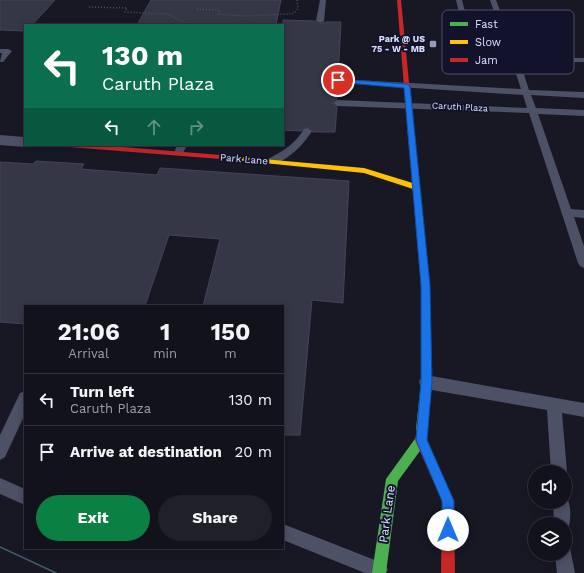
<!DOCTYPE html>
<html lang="en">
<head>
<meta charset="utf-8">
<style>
	:root { --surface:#12121c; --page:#1f2029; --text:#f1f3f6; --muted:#9c9ea3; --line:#31323b; --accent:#0b8043 }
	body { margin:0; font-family:"Work Sans",sans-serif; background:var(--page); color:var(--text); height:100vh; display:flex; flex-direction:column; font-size:15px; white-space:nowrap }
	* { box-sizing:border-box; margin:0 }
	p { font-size:13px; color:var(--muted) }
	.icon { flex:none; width:22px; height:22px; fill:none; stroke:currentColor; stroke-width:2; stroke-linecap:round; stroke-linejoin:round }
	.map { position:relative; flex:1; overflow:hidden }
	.side { position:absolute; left:24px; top:305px; width:260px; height:244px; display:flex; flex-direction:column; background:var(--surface); border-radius:0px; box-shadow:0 2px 10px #0003,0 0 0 1px var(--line) }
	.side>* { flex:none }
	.hud { position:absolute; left:24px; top:24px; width:260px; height:122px; border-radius:0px; box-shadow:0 2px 10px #0003,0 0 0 1px var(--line); background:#0b6e4f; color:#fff; overflow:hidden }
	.buttons { position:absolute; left:528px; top:465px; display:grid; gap:8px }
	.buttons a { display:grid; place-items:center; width:44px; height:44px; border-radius:50%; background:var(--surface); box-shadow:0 2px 10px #0003,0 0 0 1px var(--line); font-size:20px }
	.pin { position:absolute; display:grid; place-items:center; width:34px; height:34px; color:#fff; margin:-17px; border:2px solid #fff; border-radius:50%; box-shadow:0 1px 4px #0007 }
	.me { position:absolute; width:44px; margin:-22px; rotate:0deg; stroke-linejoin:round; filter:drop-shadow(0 0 3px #0008) }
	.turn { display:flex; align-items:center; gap:14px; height:84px; padding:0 12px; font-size:18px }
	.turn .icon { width:52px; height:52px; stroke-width:2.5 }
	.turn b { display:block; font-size:28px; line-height:34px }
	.lanes { display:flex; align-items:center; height:38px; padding:0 12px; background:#0003; justify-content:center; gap:20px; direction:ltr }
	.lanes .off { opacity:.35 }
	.eta { display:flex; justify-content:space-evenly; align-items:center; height:68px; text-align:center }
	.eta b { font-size:24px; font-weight:700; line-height:28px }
	.cta { display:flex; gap:8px; margin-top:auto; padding:8px 12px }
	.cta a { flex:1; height:46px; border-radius:24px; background:var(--accent); color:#fff; font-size:16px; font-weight:700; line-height:46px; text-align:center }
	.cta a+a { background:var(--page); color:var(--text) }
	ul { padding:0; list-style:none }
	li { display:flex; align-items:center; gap:12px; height:52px; padding:0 12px; border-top:1px solid var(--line) }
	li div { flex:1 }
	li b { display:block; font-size:15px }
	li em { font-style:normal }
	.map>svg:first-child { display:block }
</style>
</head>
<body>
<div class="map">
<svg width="584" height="573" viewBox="0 0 584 573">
	<rect width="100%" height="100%" fill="#181825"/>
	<g fill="#363746" stroke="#434358">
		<polygon points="0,0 55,0 32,25 25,25 25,31 0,30"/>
		<polygon points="151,0 281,0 276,25 137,25"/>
		<polygon points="283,20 315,21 319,24 325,22 341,22 338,78 333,80 338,84 337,99 332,103 337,107 335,132 313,132 307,127 301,131 283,130"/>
		<polygon points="36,161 84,164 81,169 157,175 160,168 349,181 343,303 312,300 300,435 283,435 283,306 203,306 220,239 169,235 145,306 25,306 25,324 0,322 0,162 33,164"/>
	</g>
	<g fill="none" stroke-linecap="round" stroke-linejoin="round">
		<g stroke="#44545c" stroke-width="1.5" stroke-dasharray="1 2" stroke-linecap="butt">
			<polyline points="89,7 127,8 125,12 167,14 189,24"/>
			<polyline points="197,9 220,10 218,14 244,16 288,14 294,13 298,8 297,0"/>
		</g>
		<g fill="#4d5165" fill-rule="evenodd">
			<polygon points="320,0 326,0 324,21 320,23 316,21"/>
			<polygon points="456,0 462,0 478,62 512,63 490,0 496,0 518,58 584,58 584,62 520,62 529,90 584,92 584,98 531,95 536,108 584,110 584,116 538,114 571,209 584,210 584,218 574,217 584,246 584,268 580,266 578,263 529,113 337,106 333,103 337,100 527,108 523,95 338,83 334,81 338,79 521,89 514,68 472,66"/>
			<polygon points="0,49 8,49 12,51 3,62 0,62 2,53 0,53"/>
			<path d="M307,128L312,131C305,143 283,167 268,163L266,161L268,159C283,151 295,144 304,129Z"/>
			<polygon points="177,145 187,145 182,155 176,155 174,153"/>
			<polygon points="426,375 584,403 584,417 562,413 567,472 565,476 565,472 551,472 547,410 426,389 421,387 419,382 421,377"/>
			<polygon points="25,391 25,414 5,457 0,460 0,435 20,393"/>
			<polygon points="0,478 25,489 25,505 0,494"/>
			<path d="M565,496C572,502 571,521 568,530L565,531V524H554L553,502H565Z"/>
			<polygon points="283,524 385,564 388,570 386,573 365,573 283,540"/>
			<polygon points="565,546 570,548 575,573 557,573 555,554 565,554"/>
		</g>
		<polygon fill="#4d5165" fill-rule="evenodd" points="0,135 25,137 25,145 32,145 25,147 0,145"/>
		<g fill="#4caf50" fill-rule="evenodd">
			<polygon points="410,122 413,124 429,285 431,382 428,429 426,433 422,435 418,433 416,429 421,382 421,285 407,124"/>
			<polygon points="421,434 425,436 427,440 425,444 398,481 386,573 372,573 386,479 417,436"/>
		</g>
		<polygon fill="#ffc107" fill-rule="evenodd" points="230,156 364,168 419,185 420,187 416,190 364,173 233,160 229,158"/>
		<g fill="#c62828" fill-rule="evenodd">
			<polygon points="397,0 401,0 413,124 410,126 407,124"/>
			<polygon points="65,145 98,145 233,156 237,158 233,160 69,147"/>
			<polygon points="422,423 426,425 428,429 427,440 454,501 455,573 441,573 442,501 415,440 418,425"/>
		</g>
		<polyline stroke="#425e67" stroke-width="1.5" points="0,547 56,573"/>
	</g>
	<polygon fill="#1a73e8" stroke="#114b97" points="338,79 407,84 410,86 430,285 432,382 427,440 454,501 454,530 452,534 448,536 443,534 442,530 442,501 416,440 421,382 421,285 404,88 336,82 336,79"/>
	<rect fill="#979ab3" stroke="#12132b" stroke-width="1.5" x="429" y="40" width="8" height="8" rx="2"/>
	<g text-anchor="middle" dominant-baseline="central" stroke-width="4" stroke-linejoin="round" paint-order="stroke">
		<g font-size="9" font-weight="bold" fill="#dce0ff" stroke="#12132b" text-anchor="end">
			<text x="425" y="39">Park @ US<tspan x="425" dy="10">75 - W - MB</tspan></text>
		</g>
		<g font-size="9" fill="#dce0ff" stroke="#12132b">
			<text transform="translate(460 107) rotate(3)">Caruth Plaza</text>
		</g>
		<g font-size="10" fill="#dce0ff" stroke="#12132b">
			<text transform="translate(244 159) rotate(5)">Park Lane</text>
		</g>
		<g font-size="12" fill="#dce0ff" stroke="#12132b">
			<text transform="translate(387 514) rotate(-82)">Park Lane</text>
		</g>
	</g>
	<rect x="442" y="10" width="132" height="64" rx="6" fill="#12132b" stroke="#4f506b" stroke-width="1"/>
	<rect x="450" y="22" width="18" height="4" fill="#4caf50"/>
	<rect x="450" y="40" width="18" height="4" fill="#ffc107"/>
	<rect x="450" y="58" width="18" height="4" fill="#c62828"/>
	<g font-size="11" fill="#dce0ff">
		<text x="475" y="28">Fast</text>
		<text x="475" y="46">Slow</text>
		<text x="475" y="64">Jam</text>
	</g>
</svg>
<div class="buttons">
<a><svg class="icon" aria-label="sound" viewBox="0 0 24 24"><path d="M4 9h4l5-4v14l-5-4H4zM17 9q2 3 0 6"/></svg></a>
<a><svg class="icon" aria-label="layers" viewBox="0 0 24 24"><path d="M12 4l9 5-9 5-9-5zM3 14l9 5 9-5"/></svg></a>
</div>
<div class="pin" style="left:338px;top:80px;background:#d93025"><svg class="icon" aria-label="arrive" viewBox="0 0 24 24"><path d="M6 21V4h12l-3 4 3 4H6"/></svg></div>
<svg class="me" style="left:448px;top:530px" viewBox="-20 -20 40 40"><circle r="19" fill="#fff"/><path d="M0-13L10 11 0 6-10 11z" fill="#1a73e8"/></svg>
<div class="hud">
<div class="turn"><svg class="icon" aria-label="left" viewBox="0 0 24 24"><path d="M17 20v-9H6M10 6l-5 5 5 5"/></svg><div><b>130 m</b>Caruth Plaza</div></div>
<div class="lanes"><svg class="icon" aria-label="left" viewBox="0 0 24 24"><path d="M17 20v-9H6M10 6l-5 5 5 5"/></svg><svg class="icon off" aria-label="ahead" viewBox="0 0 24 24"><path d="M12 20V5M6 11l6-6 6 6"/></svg><svg class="icon off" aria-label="right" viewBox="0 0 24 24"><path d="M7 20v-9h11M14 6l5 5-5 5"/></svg></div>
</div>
<section class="side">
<div class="eta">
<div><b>21:06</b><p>Arrival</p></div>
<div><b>1</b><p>min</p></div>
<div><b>150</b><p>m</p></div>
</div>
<ul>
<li><svg class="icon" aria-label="left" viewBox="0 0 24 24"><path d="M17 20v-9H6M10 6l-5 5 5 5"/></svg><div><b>Turn left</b><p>Caruth Plaza</p></div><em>130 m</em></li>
<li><svg class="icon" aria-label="arrive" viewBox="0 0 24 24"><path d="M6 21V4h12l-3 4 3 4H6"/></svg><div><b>Arrive at destination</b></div><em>20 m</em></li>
</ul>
<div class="cta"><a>Exit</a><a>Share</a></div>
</section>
</div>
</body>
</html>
